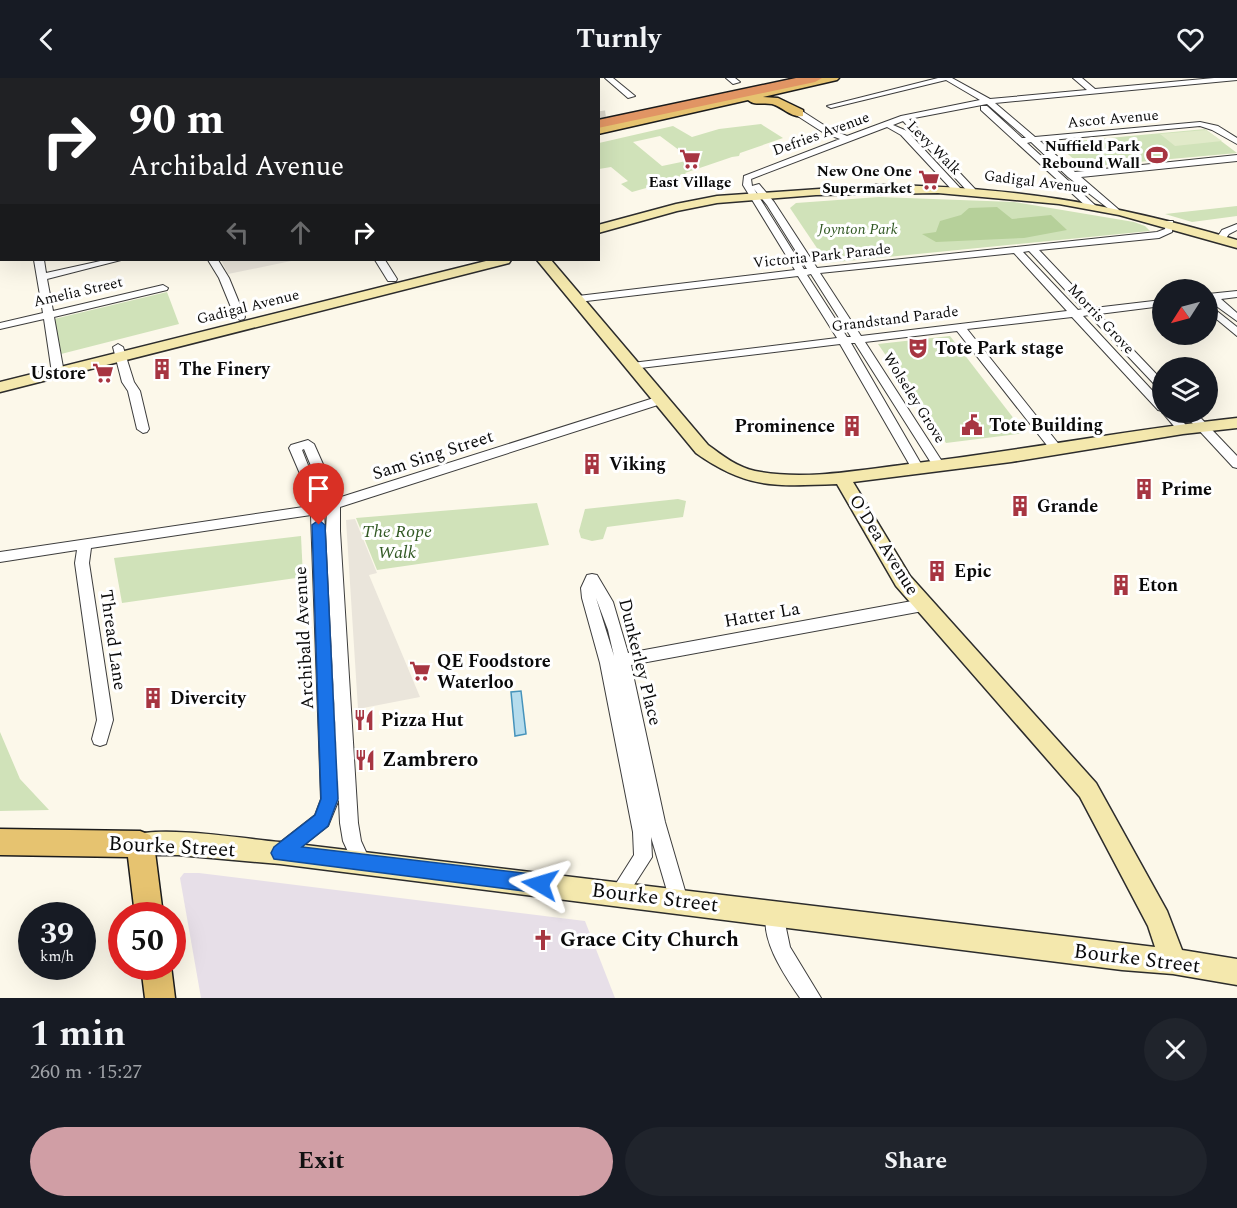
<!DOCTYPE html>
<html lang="en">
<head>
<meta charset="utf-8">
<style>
	:root { --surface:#171b24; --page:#20242c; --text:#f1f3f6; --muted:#9ea1a6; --accent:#d09ea5 }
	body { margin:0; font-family:Spectral,serif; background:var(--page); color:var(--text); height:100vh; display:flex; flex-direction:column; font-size:22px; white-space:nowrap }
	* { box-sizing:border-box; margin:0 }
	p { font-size:20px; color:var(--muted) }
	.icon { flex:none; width:33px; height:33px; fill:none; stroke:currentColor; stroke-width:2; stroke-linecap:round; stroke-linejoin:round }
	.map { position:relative; height:920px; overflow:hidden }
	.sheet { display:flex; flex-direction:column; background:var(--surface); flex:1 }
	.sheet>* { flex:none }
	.top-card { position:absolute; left:0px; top:0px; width:600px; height:183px; box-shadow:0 6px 24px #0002; background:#202124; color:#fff; overflow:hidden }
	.needle { width:39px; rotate:234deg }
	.buttons { position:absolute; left:1152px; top:201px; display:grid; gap:12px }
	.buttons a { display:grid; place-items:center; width:66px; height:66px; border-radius:50%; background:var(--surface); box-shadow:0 6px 24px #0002; font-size:30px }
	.speed { position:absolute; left:18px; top:824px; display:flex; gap:12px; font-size:30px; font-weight:700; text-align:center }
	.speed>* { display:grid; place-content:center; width:78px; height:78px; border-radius:50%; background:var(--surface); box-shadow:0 6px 24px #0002; line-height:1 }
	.speed small { font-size:15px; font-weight:400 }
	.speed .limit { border:9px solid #d22; background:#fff; color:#111 }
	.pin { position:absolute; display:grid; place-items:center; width:51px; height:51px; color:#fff; margin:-62px -26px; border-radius:50% 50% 50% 0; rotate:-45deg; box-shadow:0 0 6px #0007 }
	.pin .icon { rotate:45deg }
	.me { position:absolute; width:66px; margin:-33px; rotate:277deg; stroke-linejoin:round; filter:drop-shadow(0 0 4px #0008) }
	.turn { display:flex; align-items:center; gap:21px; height:126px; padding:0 30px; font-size:27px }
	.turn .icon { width:78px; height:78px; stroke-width:2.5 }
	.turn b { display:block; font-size:42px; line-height:51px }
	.lanes { display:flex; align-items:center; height:57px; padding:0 30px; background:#0003; justify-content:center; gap:30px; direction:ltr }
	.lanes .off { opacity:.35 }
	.round { display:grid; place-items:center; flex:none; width:63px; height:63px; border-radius:32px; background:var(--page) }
	.head { display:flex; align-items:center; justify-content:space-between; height:102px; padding:0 30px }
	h1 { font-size:36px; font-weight:700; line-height:45px }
	.button { display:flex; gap:12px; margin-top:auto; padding:12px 30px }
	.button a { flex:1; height:69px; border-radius:36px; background:var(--accent); color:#111; font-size:24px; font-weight:700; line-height:69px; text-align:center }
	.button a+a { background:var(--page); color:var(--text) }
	header { display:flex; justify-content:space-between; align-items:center; height:78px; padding:0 30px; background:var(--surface); font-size:27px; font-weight:700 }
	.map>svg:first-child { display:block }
</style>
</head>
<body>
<header><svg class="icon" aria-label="back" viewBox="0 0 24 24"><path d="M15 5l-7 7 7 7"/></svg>Turnly<svg class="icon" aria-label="heart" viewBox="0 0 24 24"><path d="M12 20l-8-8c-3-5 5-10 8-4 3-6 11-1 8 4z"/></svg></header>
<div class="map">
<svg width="1237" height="920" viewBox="0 0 1237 920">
	<rect width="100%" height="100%" fill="#fcf8ea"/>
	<polygon fill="#e7dfe8" points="184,795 199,795 585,843 615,920 201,920 180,800"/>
	<g fill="#d0e2b9" fill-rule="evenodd">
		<polygon points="0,0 372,0 373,1 2,2 0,83"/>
		<path d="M761,46L783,60L740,75L739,78L732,79L685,95L687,97L681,99L678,98L663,103L664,105L632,114L621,106L628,103L611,89L599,91V65L673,48L692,59L719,51ZM660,58L691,81V82L662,88L633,64Z"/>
		<polygon points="1205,51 1237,75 1083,89 1055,65"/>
		<polygon points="879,119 1014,124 1134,144 1145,148 1150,153 827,185 790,130 796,125"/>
		<polygon points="1237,128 1237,138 1192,144 1165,136"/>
		<polygon points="167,214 179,246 61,276 54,241"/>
		<polygon points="950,258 1025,355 946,365 878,266"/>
		<polygon points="678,421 686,423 683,439 607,449 603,461 592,463 581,460 579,453 585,431"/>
		<polygon points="537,425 549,467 377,492 356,440"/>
		<polygon points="301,458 303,499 122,525 114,480"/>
		<polygon points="0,654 20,701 49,732 0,733"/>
	</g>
	<polygon fill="#b6d09a" points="997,129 1012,141 1051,137 1067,152 1024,160 936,164 922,156 936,154 940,143 961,137 969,130"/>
	<polygon fill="#e1eac9" points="1206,52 1222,63 1175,68 1160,56"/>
	<g fill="#eae5db">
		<polygon points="221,182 296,182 228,196"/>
		<polygon points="355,441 377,495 369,497 420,619 358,631 346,442"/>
	</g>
	<polygon fill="#b5dced" stroke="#4693bb" stroke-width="1.5" points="521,613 526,656 515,658 511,614"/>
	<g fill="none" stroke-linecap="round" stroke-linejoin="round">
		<polyline stroke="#d8d4c8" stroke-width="15" stroke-dasharray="15 8" stroke-linecap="butt" points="598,41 606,40"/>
		<defs>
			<g id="street">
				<polygon points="605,0 613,0 635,18 628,20"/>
				<polygon points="726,0 735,0 740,4 733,6"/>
				<path d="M938,0H952L990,21L1087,12L1073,0H1082L1095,11L1214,0H1237V2L995,25L1035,59L1200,44L1218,48L1237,60V66L1212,52L1200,48L1040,63L1075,94L1237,77V83L1081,99L1117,130L1119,132L1114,135L1068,99L1031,64L1027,65L1096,128L1088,130L981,32V28H987L1022,60H1026L987,26L909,41L975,111V115H969L903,43L893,47L907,53L960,110V114H954L901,57L887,49L751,101L752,108L759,106L774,124L817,190L1157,154L1165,151L1167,143H1173L1172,154L1159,160L1039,172L1094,230L1162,222V228L1099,236L1162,302V311L1158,310L1089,237L1083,238L1162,323V333L1158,332L1072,239L967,251L1061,369L1063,372L1057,376L1053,375L957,253L865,264L945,388L939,392L935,391L855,265H851L924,391L918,395L912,391L840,266L632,291L626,288L632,285L837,260L798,198L578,224L573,221L578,218L795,192L743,107L744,98L840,61L824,55L796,37V33H802L830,51L847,58L901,38L980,22L946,2L831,30L827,28ZM754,111L767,127L807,191H804ZM1029,173L1030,174L1083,231L1078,232L1023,174ZM1014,175L1067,233L861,258L820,195ZM811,196L851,259H847L807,197Z"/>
				<polygon points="1237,146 1237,152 1229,156 1224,163 1218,163 1216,161 1222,152"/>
				<polygon points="34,182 44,182 46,195 105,182 121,182 47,201 53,233 163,207 168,210 167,212 54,239 64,295 58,298 52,295 44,241 0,251 0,245 43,235"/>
				<polygon points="208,182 218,182 229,200 245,239 244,241 240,242 235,239 219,200"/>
				<polygon points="375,182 385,182 397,201 396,203 388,203"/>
				<polygon points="1237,213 1237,219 1221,221 1237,235 1237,243 1208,222 1208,216"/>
				<polygon points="1208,226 1237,249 1237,258 1208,234"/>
				<polygon points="118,266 123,269 134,304 140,313 149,351 147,354 143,355 137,351 128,313 122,304 113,269"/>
				<path d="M660,318L664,319L666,322L664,325L340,429V453L358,745L361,763L371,785L368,791L362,794L356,791L343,763L340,745L326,453L327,433L324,434L339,721L328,748L286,781L280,783L274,781L271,775L274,769L315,737L321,721L311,437L91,470L89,485L113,642L106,666L100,668L94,666L92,661L97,642L75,485L77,472L0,484V474L310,428V419L289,370L291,367L308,362L314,366L338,420ZM304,371L326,424L323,425L302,372Z"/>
				<polygon points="1162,334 1175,334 1189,351 1187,354 1179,354"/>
				<polygon points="1182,334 1195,334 1237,378 1237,390 1233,389"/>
				<path d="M592,496L597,497L613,524L628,575L923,521L928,523L930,527L928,531L923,533L631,587L665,744L688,823L685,829L679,832L673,829L670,823L651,759L652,779L625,821L619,824L613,821L610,815L634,777L633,754L600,585L582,520L581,510L587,497ZM596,520L608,552L614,578Z"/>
				<path d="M775,828L782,831L790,869L821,920H800C785,898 757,858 768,831Z"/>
			</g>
			<g id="secondary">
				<polygon points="446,0 456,0 445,2"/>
				<path d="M877,107C1007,108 1113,125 1237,162V170L1119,137L1059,126L938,115L816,117L717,125L677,133L598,155V147L676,126L717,118Z"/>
				<polygon points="490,182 511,182 509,185 0,314 0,304"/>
				<path d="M537,182H551L708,367C723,378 737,389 755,393C803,403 861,392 909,386C1019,373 1127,352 1237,340V350L1183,356L1011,384L853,404L910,498L1096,705L1167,833L1182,872L1237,881V907L1173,896L1122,892L280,786L178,777H140L132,774L128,766L132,758C160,747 246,761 280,764L1155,869L1148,848L1080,719L896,508L837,406C777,408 748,412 696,375Z"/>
			</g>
			<g id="primary">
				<path d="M817,0H839L837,2L763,19L778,20L803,32V38C791,40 783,29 772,26C763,24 755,28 748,22L598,56V48Z"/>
				<rect x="0" y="155" width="2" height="8"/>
				<polygon points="0,751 140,753 150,757 154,766 163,837 135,837 128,779 0,777"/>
				<polygon points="141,888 171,888 175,920 145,920"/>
			</g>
			<polygon id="highway" points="796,0 822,0 815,4 598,50 598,42"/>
		</defs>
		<use href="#street" stroke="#3d3d3d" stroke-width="2"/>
		<use href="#secondary" stroke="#2c2c2c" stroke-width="3"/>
		<use href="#primary" stroke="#1b1b1b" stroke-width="3"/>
		<use href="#highway" stroke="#1b1b1b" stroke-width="3"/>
		<use href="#street" fill="#fff" fill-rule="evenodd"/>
		<use href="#secondary" fill="#f4e8ad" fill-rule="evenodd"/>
		<use href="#primary" fill="#e6c370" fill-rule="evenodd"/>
		<use href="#highway" fill="#e19564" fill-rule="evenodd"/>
	</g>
	<polygon fill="#1a73e8" stroke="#114b97" stroke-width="1.5" points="319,442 325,447 338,721 328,748 302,769 540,797 546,799 549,806 546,812 540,815 274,781 271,775 274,769 315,737 321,721 312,447"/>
	<defs>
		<symbol id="stadium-bare" viewBox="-9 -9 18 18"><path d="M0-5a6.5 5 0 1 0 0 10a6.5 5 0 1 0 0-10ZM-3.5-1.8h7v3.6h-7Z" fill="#a73541" stroke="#fff" stroke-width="2.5" paint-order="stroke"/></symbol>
		<symbol id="supermarket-bare" viewBox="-9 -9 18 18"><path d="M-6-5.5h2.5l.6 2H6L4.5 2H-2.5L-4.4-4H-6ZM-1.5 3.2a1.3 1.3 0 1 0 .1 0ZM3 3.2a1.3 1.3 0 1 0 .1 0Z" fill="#a73541" stroke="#fff" stroke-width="2.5" paint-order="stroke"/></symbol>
		<symbol id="theatre-bare" viewBox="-9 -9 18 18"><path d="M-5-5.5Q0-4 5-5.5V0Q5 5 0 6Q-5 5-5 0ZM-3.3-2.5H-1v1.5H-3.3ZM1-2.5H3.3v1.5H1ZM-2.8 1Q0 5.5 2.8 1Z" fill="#a73541" stroke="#fff" stroke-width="2.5" paint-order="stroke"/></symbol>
		<symbol id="building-bare" viewBox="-9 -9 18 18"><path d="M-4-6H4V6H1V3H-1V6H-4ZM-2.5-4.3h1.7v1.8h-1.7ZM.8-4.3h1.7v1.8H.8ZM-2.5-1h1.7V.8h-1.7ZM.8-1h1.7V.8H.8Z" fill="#a73541" stroke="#fff" stroke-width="2.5" paint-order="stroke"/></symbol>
		<symbol id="civic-bare" viewBox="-9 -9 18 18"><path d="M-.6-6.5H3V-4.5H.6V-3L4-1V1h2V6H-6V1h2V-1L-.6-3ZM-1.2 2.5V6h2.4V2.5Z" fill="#a73541" stroke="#fff" stroke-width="2.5" paint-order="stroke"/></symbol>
		<symbol id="restaurant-bare" viewBox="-9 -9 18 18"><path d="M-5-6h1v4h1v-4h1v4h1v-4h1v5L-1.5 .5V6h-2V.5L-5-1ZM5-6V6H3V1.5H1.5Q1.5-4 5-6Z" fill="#a73541" stroke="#fff" stroke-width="2.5" paint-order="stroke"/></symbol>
		<symbol id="church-bare" viewBox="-9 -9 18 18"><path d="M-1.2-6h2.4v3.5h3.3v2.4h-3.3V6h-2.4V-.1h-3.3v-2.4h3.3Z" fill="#a73541" stroke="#fff" stroke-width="2.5" paint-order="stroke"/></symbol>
	</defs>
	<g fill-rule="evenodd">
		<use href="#stadium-bare" x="1142" y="62" width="30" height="30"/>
		<use href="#supermarket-bare" x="675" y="66" width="30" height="30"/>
		<use href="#supermarket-bare" x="914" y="87" width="30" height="30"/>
		<use href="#theatre-bare" x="903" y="255" width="30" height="30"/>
		<use href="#building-bare" x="147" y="276" width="30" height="30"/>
		<use href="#supermarket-bare" x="88" y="280" width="30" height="30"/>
		<use href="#civic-bare" x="957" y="332" width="30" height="30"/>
		<use href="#building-bare" x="837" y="333" width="30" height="30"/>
		<use href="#building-bare" x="577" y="371" width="30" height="30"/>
		<use href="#building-bare" x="1129" y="396" width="30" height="30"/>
		<use href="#building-bare" x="1005" y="413" width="30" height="30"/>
		<use href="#building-bare" x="922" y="478" width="30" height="30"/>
		<use href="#building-bare" x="1106" y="492" width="30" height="30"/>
		<use href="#supermarket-bare" x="405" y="578" width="30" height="30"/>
		<use href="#building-bare" x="138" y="605" width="30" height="30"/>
		<use href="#restaurant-bare" x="349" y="627" width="30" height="30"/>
		<use href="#restaurant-bare" x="350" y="667" width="30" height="30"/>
		<use href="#church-bare" x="528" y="847" width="30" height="30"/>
	</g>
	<g text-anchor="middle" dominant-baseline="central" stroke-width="6" stroke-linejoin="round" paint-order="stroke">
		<g font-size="15" fill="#0a0a0a" stroke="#fff">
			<text transform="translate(1113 41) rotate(-5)">Ascot Avenue</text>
			<text transform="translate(821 56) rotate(-20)">Defries Avenue</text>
			<text transform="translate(934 70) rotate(45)">Levy Walk</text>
			<text transform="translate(1036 104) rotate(7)">Gadigal Avenue</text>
			<text transform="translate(822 178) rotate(-6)">Victoria Park Parade</text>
			<text transform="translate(78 214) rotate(-13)">Amelia Street</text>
			<text transform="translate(248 229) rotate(-14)">Gadigal Avenue</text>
			<text transform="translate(895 241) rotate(-7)">Grandstand Parade</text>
			<text transform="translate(1101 241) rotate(47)">Morris Grove</text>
			<text transform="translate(914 320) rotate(58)">Wolseley Grove</text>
		</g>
		<g font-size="15" font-weight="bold" fill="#0a0a0a" stroke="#fff" text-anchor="end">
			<text x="1140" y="68">Nuffield Park<tspan x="1140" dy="17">Rebound Wall</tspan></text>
			<text x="912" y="93">New One One<tspan x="912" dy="17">Supermarket</tspan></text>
			<text x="690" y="104" text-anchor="middle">East Village</text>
		</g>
		<g font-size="15" font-style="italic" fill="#325924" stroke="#fff">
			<text x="858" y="151">Joynton Park</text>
		</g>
		<g font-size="18" font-weight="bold" fill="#0a0a0a" stroke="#fff" text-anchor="start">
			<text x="935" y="270">Tote Park stage</text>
			<text x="179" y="291">The Finery</text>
			<text x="86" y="295" text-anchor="end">Ustore</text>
			<text x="989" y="347">Tote Building</text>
			<text x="835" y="348" text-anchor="end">Prominence</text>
			<text x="609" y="386">Viking</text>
			<text x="1161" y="411">Prime</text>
			<text x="1037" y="428">Grande</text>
			<text x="954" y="493">Epic</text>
			<text x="1138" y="507">Eton</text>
			<text x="437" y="583">QE Foodstore<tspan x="437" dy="21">Waterloo</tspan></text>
			<text x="170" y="620">Divercity</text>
			<text x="381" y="642">Pizza Hut</text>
		</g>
		<g font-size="18" fill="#0a0a0a" stroke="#fff">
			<text transform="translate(433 377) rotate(-18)">Sam Sing Street</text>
			<text transform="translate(884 467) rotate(58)">O'Dea Avenue</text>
			<text transform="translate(762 537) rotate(-10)">Hatter La</text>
			<text transform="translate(304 560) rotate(-93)">Archibald Avenue</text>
			<text transform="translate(113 562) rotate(82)">Thread Lane</text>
			<text transform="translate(640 584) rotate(76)">Dunkerley Place</text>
		</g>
		<g font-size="18" font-style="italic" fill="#325924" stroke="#fff">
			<text x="397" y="453">The Rope<tspan x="397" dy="21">Walk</tspan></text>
		</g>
		<g font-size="21" font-weight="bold" fill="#0a0a0a" stroke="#fff" text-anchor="start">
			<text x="382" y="682">Zambrero</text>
			<text x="560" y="862">Grace City Church</text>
		</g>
		<g font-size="21" fill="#0a0a0a" stroke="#fff">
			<text transform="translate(172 769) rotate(3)">Bourke Street</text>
			<text transform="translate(655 820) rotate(7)">Bourke Street</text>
			<text transform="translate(1137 881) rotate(7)">Bourke Street</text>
		</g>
	</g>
</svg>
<div class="buttons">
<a><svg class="needle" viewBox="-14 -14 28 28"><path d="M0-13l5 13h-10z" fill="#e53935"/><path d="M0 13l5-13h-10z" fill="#9ea1a6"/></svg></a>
<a><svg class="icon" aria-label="layers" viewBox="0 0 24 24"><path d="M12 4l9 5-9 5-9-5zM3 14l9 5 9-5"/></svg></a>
</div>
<div class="speed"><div>39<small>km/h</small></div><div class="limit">50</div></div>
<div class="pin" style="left:319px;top:447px;background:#d93025"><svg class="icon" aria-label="arrive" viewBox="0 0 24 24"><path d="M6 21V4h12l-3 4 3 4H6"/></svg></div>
<svg class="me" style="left:540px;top:806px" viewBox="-20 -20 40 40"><path d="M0-17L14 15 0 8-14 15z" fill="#1a73e8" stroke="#fff" stroke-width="4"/></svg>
<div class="top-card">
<div class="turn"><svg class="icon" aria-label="right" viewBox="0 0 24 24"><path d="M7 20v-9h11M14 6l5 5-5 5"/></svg><div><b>90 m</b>Archibald Avenue</div></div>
<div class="lanes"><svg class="icon off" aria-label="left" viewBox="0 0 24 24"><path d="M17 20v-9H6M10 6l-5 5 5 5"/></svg><svg class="icon off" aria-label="ahead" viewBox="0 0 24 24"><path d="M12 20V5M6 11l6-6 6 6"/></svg><svg class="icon" aria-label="right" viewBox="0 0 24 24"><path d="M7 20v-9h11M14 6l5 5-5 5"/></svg></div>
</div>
</div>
<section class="sheet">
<div class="head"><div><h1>1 min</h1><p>260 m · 15:27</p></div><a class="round"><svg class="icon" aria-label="close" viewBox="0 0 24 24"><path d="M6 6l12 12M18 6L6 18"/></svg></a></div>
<div class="button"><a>Exit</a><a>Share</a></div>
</section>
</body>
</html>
